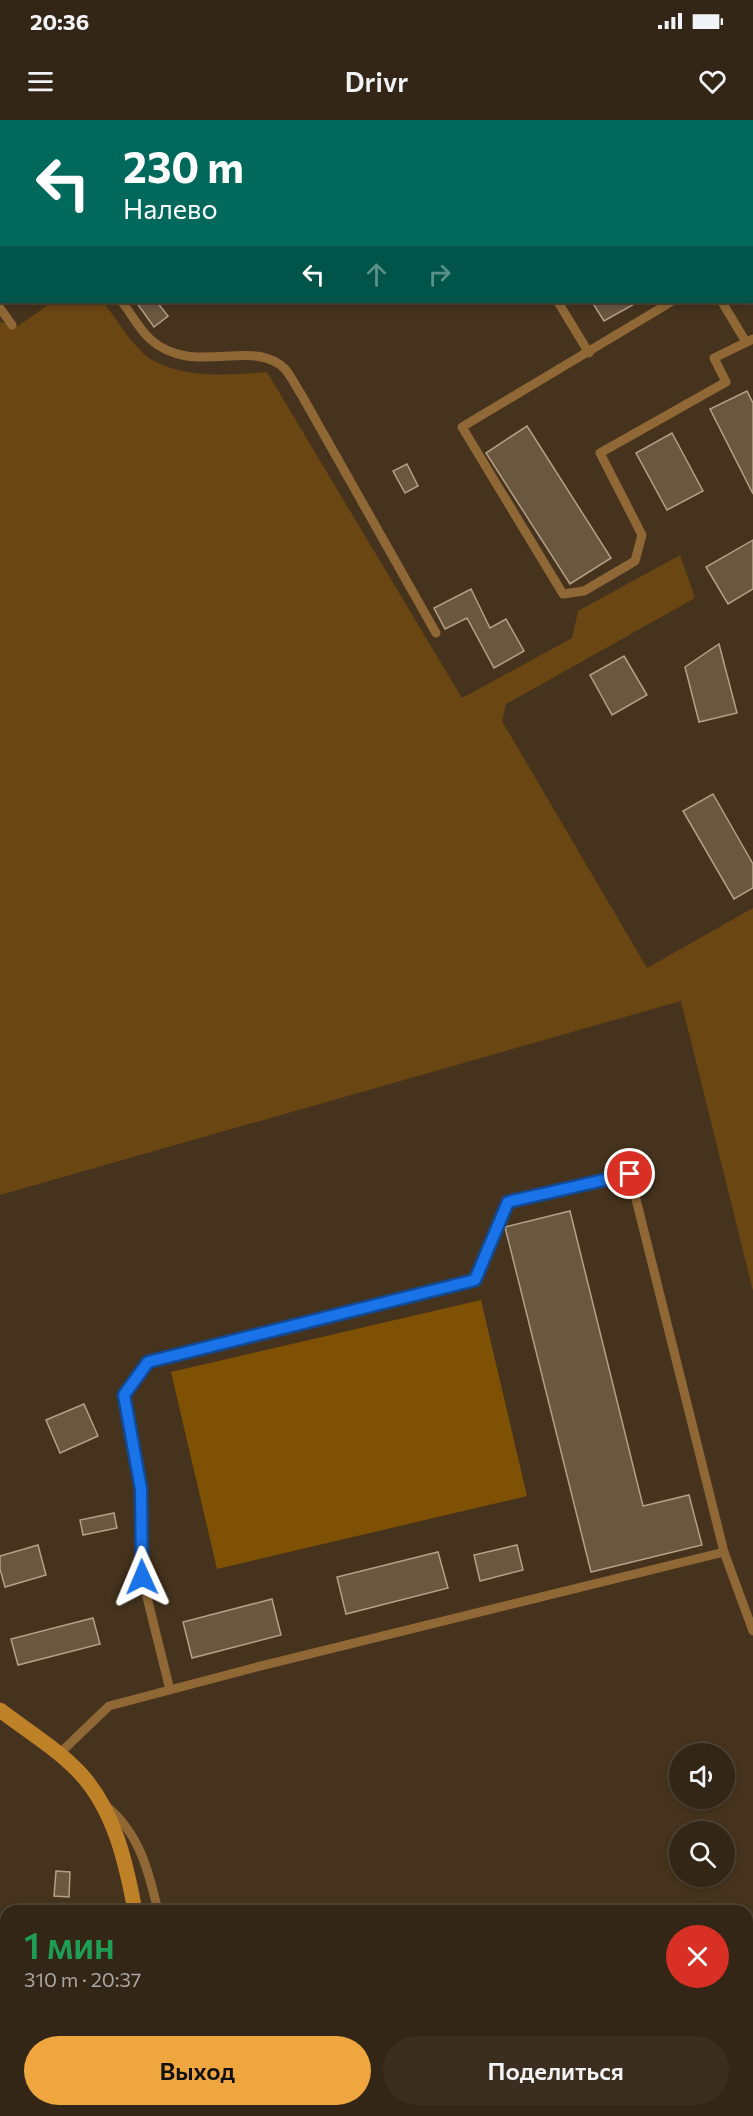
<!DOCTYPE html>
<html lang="ru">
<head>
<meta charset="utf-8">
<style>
	:root { --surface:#342616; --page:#3c2e1f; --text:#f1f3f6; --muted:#a9a5a1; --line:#4e4335; --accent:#f0a63f }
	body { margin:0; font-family:Commissioner,sans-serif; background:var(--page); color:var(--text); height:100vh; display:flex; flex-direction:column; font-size:22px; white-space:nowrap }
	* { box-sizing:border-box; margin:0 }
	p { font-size:20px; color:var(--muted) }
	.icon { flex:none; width:33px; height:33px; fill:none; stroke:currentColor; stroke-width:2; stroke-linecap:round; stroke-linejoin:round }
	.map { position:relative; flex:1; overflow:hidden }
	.details { position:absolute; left:0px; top:1785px; width:753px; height:212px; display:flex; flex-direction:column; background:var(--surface); border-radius:18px 18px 0 0; box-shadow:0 3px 9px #0003,0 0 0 2px var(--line) }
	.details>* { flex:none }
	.guide { position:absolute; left:0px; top:0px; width:753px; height:183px; box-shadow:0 3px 9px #0003,0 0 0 2px var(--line); background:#00695c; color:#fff; overflow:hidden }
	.tools { position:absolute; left:669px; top:1623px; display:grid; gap:12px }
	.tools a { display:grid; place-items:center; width:66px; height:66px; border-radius:50%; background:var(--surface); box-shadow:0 3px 9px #0003,0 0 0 2px var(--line); font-size:30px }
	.pin { position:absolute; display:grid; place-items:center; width:51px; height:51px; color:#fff; margin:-26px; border:3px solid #fff; border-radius:50%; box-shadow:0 2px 6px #0007 }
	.me { position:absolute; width:66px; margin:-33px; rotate:359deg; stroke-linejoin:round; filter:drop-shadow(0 0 4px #0008) }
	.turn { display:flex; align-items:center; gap:21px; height:126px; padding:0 24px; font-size:27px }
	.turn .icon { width:78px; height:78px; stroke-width:2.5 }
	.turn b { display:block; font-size:42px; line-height:51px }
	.lanes { display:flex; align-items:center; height:57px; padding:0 24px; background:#0003; justify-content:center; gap:30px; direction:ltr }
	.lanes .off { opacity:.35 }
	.round { display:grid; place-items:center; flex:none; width:63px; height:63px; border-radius:32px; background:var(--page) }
	.head { display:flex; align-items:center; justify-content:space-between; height:102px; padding:0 24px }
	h1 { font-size:36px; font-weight:600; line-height:45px; color:#1e9e55 }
	.action { display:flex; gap:12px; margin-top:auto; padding:12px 24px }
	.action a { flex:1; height:69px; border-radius:36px; background:var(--accent); color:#111; font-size:24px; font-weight:600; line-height:69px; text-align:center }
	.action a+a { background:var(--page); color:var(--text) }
	.status { display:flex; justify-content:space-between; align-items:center; height:42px; padding:0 30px; background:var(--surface); direction:ltr }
	.status svg { height:16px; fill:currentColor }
	header { display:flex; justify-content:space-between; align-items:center; height:78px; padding:0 24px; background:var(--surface); font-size:27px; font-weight:600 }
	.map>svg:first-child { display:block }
</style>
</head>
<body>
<div class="status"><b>20:36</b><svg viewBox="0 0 49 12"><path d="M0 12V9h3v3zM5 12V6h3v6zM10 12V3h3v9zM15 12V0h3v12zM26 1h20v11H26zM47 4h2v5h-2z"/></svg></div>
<header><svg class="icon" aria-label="menu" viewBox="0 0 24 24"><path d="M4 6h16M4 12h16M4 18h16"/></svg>Drivr<svg class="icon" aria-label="heart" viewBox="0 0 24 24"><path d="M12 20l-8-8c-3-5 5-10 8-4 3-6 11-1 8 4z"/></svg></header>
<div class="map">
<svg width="753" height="1996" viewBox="0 0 753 1996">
	<rect width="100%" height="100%" fill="#45331d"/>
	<g fill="#6a4612">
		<path d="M52,182H103C117,199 134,230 154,241C190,259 229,255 267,252L462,578L572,518L578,491L680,435L695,478L506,584L502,601L647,848L753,788V1171L681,881L0,1075V202L18,206Z"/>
		<polygon points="0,1886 6,1886 6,1990 105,1991 111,1996 0,1996"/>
	</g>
	<polygon fill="#7f5105" points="481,1180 527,1376 217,1449 171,1252"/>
	<g fill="#6a5740" stroke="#b5a087" stroke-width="1.5">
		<polygon points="136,182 157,182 168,196 154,207"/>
		<polygon points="592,182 638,182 604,201"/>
		<polygon points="747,271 753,283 753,374 710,289"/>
		<polygon points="527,306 611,438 570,464 486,333"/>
		<polygon points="672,313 703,371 667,390 636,333"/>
		<polygon points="407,344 418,366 405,373 393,351"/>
		<polygon points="753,420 753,469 728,484 706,447"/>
		<polygon points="471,469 490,508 506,499 524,531 494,548 467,498 445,509 434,488"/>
		<polygon points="719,524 737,593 699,602 685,547"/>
		<polygon points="624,536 647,575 612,595 590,555"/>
		<polygon points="713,674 753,744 753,768 734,779 683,691"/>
		<polygon points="570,1091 643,1386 689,1375 702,1425 591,1452 505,1107"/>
		<polygon points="84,1284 98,1316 60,1333 46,1300"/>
		<polygon points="114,1393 117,1408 83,1415 80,1400"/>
		<polygon points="38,1425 46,1455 5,1467 0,1449 0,1436"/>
		<polygon points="517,1425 523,1450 480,1461 474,1435"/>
		<polygon points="438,1432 448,1468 346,1494 337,1457"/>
		<polygon points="272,1479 281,1515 192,1538 183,1502"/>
		<polygon points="93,1498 100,1524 18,1545 11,1519"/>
		<polygon points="56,1751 70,1752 69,1777 54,1776"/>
	</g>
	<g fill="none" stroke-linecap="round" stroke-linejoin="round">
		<g stroke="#8f6836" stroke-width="9">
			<polyline points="465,0 465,2"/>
			<polyline points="615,0 616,2"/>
			<polyline points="0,17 2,19"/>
			<polyline points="752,18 753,17"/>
			<polyline points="0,108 2,110"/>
			<polyline points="752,124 753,124"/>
			<path d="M122,182C131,193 139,209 150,219C191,256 244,221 279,244C288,249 295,265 301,274L436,513"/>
			<polyline points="558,182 589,233"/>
			<polyline points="671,182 462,307 563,474 584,471 635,441 642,415 600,333 726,262 714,238 753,219"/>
			<polyline points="722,182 746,222"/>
			<polyline points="0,188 12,205"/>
			<polyline points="170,1570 142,1457 141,1369 124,1275 148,1242 475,1160 508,1082 630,1055 724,1432 753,1511"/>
			<polyline points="59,1634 109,1586 253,1548 724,1432"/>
			<path d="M106,1686C139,1712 149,1752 158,1791"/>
			<polyline points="747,1879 753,1877"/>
			<polyline points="747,1929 753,1929"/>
			<polyline points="523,1996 537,1990"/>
			<polyline points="585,1996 596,1990"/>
			<polyline points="632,1996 635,1990"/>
			<polyline points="688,1996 690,1990"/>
			<polyline points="745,1996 753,1978"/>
		</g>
		<g stroke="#bf8128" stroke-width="15">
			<path d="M0,1590C26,1610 56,1628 79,1652C114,1689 126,1742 135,1791"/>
			<polyline points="168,1990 170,1996"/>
		</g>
	</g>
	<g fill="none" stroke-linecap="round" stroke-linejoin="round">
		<defs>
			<polyline id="route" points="142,1457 141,1369 124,1275 148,1242 475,1160 508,1082 630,1054"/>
		</defs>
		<use href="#route" stroke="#114b97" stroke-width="15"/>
		<use href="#route" stroke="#1a73e8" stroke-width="10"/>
	</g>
</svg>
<div class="tools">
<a><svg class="icon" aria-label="sound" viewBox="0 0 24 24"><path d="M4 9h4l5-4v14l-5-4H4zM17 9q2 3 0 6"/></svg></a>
<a><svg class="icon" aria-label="search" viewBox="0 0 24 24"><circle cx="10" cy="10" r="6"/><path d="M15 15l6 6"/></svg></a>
</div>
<div class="pin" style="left:630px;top:1054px;background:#d93025"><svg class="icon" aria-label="arrive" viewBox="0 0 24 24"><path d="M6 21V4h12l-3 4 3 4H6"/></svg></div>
<svg class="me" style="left:142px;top:1457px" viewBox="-20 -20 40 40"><path d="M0-17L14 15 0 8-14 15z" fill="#1a73e8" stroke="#fff" stroke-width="4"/></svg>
<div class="guide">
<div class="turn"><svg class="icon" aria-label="left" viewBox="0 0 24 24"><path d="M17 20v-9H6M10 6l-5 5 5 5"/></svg><div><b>230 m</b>Налево</div></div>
<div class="lanes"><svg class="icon" aria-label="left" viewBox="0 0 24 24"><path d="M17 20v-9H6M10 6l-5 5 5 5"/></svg><svg class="icon off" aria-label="ahead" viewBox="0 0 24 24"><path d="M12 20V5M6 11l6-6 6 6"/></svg><svg class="icon off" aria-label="right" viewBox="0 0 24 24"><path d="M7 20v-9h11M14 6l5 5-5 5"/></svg></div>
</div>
<section class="details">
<div class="head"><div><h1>1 мин</h1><p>310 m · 20:37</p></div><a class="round" style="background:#d93025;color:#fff"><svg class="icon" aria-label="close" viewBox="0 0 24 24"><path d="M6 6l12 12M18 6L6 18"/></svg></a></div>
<div class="action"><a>Выход</a><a>Поделиться</a></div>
</section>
</div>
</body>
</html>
